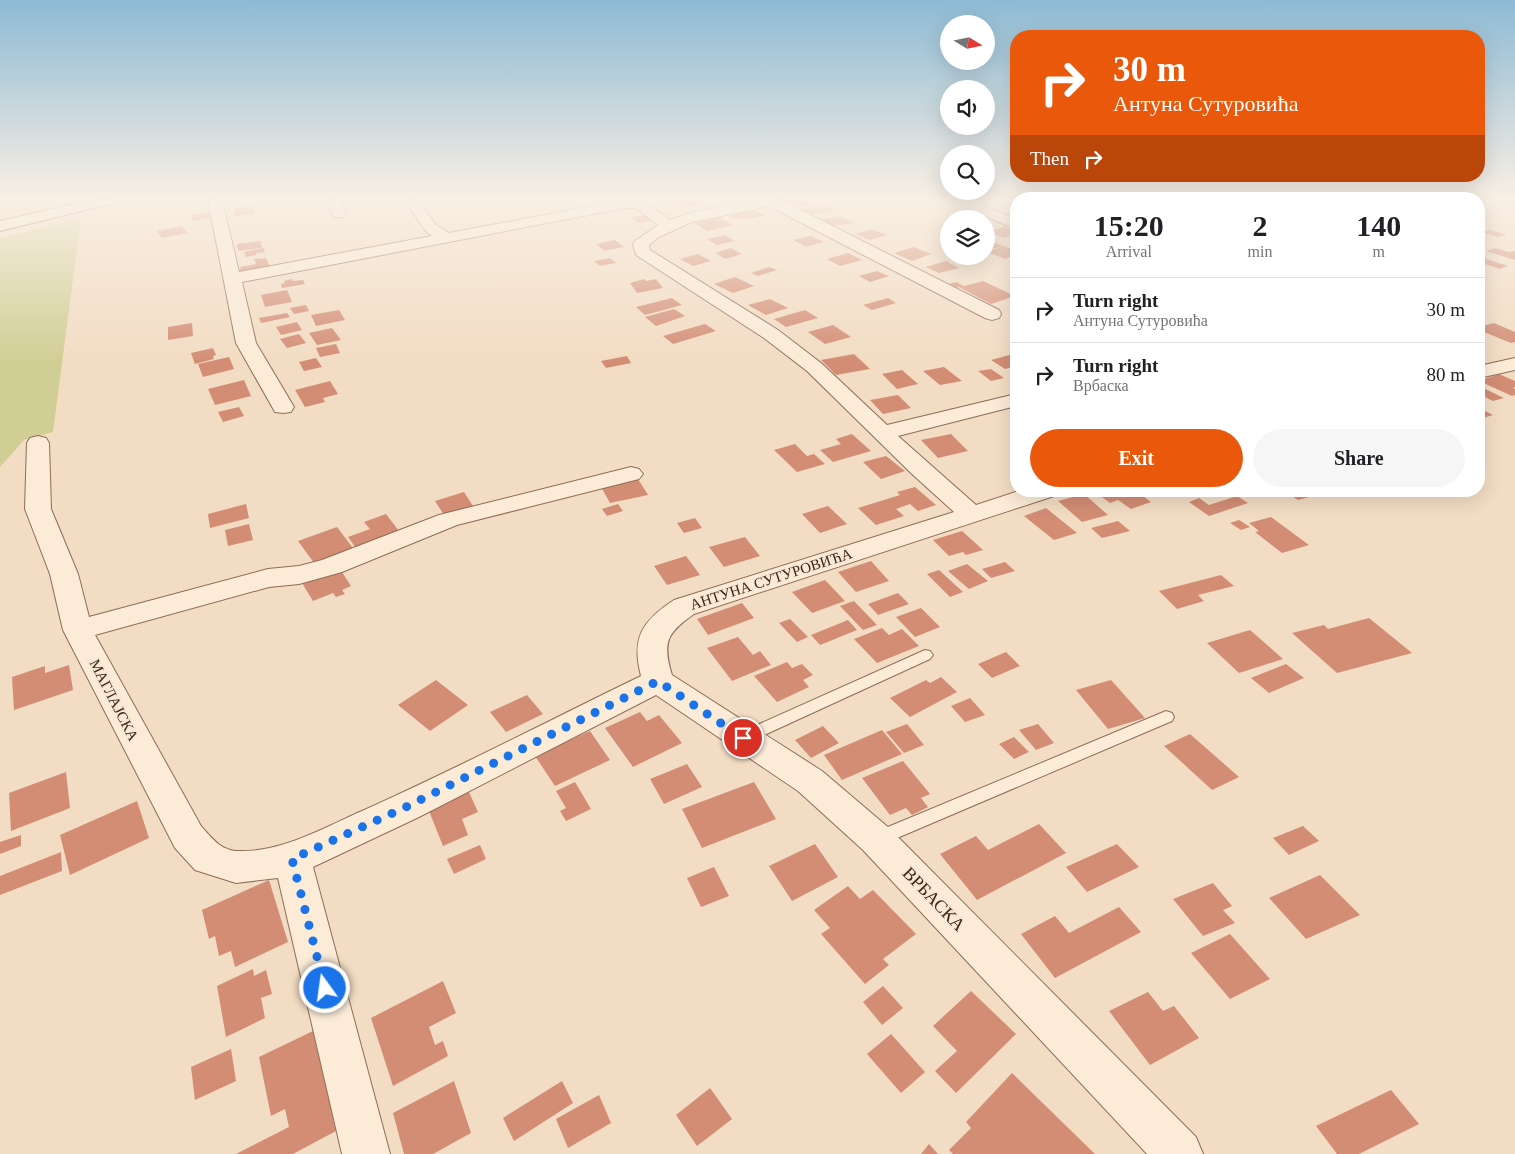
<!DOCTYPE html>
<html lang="en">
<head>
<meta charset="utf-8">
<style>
	:root { --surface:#fff; --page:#f6f6f6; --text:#202124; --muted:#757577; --line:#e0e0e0; --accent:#ea580c }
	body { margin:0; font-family:Georgia,serif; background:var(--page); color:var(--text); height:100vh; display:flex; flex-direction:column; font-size:19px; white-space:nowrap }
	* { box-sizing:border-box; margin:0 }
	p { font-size:16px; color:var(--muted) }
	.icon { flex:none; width:28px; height:28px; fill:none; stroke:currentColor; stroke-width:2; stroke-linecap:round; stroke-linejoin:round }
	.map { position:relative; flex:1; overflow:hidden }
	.side { position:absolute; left:1010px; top:192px; width:475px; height:305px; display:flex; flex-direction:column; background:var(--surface); border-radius:20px; box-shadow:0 5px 20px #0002 }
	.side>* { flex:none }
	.guide { position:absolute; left:1010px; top:30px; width:475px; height:152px; border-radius:20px; box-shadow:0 5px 20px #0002; background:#ea580c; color:#fff; overflow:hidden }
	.needle { width:32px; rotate:100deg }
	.controls { position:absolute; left:940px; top:15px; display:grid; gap:10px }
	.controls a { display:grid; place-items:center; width:55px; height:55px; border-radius:50%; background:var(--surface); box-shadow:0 5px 20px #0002; font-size:25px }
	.pin { position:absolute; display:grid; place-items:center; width:42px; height:42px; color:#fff; margin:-21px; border:2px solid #fff; border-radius:50%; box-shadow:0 1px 5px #0007 }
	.me { position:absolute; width:55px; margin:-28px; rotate:346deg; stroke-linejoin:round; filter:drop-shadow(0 0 4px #0008) }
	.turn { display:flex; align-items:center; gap:18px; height:105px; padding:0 20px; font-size:22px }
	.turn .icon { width:65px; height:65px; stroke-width:2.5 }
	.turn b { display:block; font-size:35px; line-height:42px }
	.then { display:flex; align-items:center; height:48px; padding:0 20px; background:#0003; gap:10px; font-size:19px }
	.eta { display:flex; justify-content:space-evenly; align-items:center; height:85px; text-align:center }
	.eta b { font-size:30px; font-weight:700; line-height:35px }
	.button { display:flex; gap:10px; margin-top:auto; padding:10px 20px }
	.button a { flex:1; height:58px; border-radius:30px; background:var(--accent); color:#fff; font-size:20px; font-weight:700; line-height:58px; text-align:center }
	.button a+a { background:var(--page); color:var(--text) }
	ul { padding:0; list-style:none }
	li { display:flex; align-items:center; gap:15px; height:65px; padding:0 20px; border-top:1px solid var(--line) }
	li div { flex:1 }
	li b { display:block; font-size:19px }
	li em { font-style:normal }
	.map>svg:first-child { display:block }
</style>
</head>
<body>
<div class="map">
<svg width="1515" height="1154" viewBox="0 0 1515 1154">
	<rect width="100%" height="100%" fill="#f2dcc3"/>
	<polygon fill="#e8d6af" points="0,200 74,200 76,204 0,221"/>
	<polygon fill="#d1ce95" points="81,218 53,432 24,440 0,467 0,238"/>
	<g fill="#d38d75">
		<polygon points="676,200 703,200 705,201 700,202 703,204 687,207"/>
		<polygon points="790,200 804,200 811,203 794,207 783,201"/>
		<polygon points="826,204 836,210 808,215 798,210"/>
		<polygon points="252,206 254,213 235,216 234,209"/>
		<polygon points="749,210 756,210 765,215 747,219 744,217 735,219 729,216"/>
		<polygon points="211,212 212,218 192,221 191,215"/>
		<polygon points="646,215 654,220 639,223 631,217"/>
		<polygon points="839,216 855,223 833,226 821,220"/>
		<polygon points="719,217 733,225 708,231 694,223"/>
		<polygon points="182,226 187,233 162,238 157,231"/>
		<polygon points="1005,227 1016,232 1016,234 1003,238 988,231"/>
		<polygon points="872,229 887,235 870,240 855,234"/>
		<polygon points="1491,230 1507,235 1498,237 1482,232"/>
		<polygon points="725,235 735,241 717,245 707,239"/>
		<polygon points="811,236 824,242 806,247 793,240"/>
		<polygon points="615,240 624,247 604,251 596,244"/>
		<polygon points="261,241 262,248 238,251 237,244"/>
		<polygon points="995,243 1003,246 986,251 986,245"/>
		<polygon points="1004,246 1016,251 1016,255 1005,259 987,252"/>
		<polygon points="914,247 931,254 912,261 894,253"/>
		<polygon points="264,248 265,252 256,253 256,255 246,257 244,252"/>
		<polygon points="731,248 742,254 726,259 715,253"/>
		<polygon points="1495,248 1509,252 1515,251 1515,260 1486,251"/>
		<polygon points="848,253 862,260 840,266 827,259"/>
		<polygon points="698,254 711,261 693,266 680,259"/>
		<polygon points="266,258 270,267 241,272 240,267 256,264 254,259"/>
		<polygon points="610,258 616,263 600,266 594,261"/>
		<polygon points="1483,258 1508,266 1500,269 1479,262 1479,260"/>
		<polygon points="946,261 959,268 939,273 926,267"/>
		<polygon points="769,267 777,270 758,276 751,273"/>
		<polygon points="877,271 889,276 870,282 859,276"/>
		<polygon points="735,277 754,286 733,293 714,284"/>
		<polygon points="292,279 293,281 303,280 305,284 282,288 281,284 285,283 284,281"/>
		<polygon points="644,279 646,281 656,279 663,288 637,293 630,283"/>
		<polygon points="983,281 1015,296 991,304 959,287 952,289 945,285 956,282 964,286"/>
		<polygon points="287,290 292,302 265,307 261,295"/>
		<polygon points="672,298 682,305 645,315 636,307"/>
		<polygon points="888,298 896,303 872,310 863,305"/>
		<polygon points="770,299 788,308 766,315 748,305"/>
		<polygon points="306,305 309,311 294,314 290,308"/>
		<polygon points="674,309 685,316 656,326 645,317"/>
		<polygon points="339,310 345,320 316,326 311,315"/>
		<polygon points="805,310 818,318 786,327 774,319"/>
		<polygon points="287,313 290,317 261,323 259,318"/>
		<polygon points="297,322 302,330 281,335 276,327"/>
		<polygon points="192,323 193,336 168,340 168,327"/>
		<polygon points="1494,323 1515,332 1515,342 1511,343 1479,330 1479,327"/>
		<polygon points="705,324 716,331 673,344 663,336"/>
		<polygon points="833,325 851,337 825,344 808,332"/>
		<polygon points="332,328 341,340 317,345 309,333"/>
		<polygon points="299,334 306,343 287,348 280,339"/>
		<polygon points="336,344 340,353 320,357 316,348"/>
		<polygon points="213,348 216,355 213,356 214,359 195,364 191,353"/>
		<polygon points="854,354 870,369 836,375 821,360"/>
		<polygon points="1013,354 1016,356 1016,366 1005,369 991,360"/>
		<polygon points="627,356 631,363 606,368 601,361"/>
		<polygon points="229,357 234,369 203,377 198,364"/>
		<polygon points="316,358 322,367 304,371 299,362"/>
		<polygon points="944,367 962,381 940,385 923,371"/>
		<polygon points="991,369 1004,378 991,381 978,371"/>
		<polygon points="902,370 918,384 897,389 882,374"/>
		<polygon points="1499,374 1515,381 1515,387 1513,388 1515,389 1515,395 1512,396 1479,381"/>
		<polygon points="244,380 251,396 215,405 208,389"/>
		<polygon points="330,381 338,394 323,398 325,402 305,407 295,390"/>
		<polygon points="1479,386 1504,398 1493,401 1479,394"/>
		<polygon points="898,395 911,408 883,414 870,400"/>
		<polygon points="239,407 244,416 223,422 218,412"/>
		<polygon points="1479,408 1493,415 1479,419"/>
		<polygon points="852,434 871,451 833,462 820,450 841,444 836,439"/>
		<polygon points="951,434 968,451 938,458 921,440"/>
		<polygon points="795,444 807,456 814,454 825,464 797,472 774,450"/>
		<polygon points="886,456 905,471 881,479 863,462"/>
		<polygon points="638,479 648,495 610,503 601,487"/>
		<polygon points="915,487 936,505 918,511 910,504 896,509 904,516 876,525 858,508 900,495 897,492"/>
		<polygon points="1094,491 1136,491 1151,502 1131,509 1118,500 1110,503"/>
		<polygon points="1284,491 1305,491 1312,496 1298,500"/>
		<polygon points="464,492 473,506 444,515 435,501"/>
		<polygon points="1084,494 1108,515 1082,522 1058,501"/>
		<polygon points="1237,496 1248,503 1209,516 1189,502 1199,498 1209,505"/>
		<polygon points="246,504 249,518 210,528 208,514"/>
		<polygon points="618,504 623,511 607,516 602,509"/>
		<polygon points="828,506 847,524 820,533 802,514"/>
		<polygon points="1046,508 1077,533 1054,540 1024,516"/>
		<polygon points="386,514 402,535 358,551 348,537 370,529 364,522"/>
		<polygon points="1271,517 1309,545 1282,553 1255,532 1259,531 1249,523"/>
		<polygon points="695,518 702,528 684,533 677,523"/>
		<polygon points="1239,520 1250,527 1241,530 1230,523"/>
		<polygon points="1118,521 1130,531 1102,538 1091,528"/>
		<polygon points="249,524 253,540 228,546 225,530"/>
		<polygon points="337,527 356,552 317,567 298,541"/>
		<polygon points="962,531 983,550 966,555 963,552 949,556 933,540"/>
		<polygon points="745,537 760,556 724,567 709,547"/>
		<polygon points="686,556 700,575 667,585 654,566"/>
		<polygon points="871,561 889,581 856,592 838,572"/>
		<polygon points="1005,562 1015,571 991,578 982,569"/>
		<polygon points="967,564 988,581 969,589 948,571"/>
		<polygon points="340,569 351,586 342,590 345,594 336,597 333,593 313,601 302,583"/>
		<polygon points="939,570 963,592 950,597 927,574"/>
		<polygon points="1221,575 1234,586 1198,595 1204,601 1177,609 1159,591"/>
		<polygon points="825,580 845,601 812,613 792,592"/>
		<polygon points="898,593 909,604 878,615 868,604"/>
		<polygon points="854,601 877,625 863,630 840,606"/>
		<polygon points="742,603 754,618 708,635 697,619"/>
		<polygon points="921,608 940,627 915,637 896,617"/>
		<polygon points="1369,618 1412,653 1337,673 1292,633 1324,625 1328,629"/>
		<polygon points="790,619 808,637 797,642 779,623"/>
		<polygon points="848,620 857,630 820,645 811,635"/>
		<polygon points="882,628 889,635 902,629 919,646 877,663 854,639"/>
		<polygon points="1250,630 1283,659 1239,673 1207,643"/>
		<polygon points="738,637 753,655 760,651 771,665 732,681 707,648"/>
		<polygon points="1006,652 1020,666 992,678 978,664"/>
		<polygon points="787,662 792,668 802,664 813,675 803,680 809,687 777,702 754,676"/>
		<polygon points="1286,664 1304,678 1269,693 1251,678"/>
		<polygon points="69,665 73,690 14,710 12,677 45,666 45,673"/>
		<polygon points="941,677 957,692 910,717 890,698 926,680 930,683"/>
		<polygon points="436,680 468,705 430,731 398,705"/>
		<polygon points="1111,680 1145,718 1108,729 1076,690"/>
		<polygon points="527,695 543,714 506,732 490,712"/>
		<polygon points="970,698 985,715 965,722 951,706"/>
		<polygon points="640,712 647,721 659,715 682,743 633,767 605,728"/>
		<polygon points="907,724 924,745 904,753 886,732"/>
		<polygon points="1038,724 1054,743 1036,750 1019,730"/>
		<polygon points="823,726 839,743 811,758 795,740"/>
		<polygon points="882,730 902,754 842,780 824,755"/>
		<polygon points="590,731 610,760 555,786 535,756"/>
		<polygon points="1190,734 1239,777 1212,790 1164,746"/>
		<polygon points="1014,737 1029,752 1014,759 999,744"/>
		<polygon points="903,761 930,794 921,798 928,807 912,815 906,808 890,815 862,778"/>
		<polygon points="687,764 702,787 664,804 650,779"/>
		<polygon points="66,772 70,808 11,831 9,793"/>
		<polygon points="575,782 591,809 566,821 560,811 566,808 556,791"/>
		<polygon points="754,782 776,819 702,848 682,809"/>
		<polygon points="468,790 478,812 462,819 468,835 443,846 427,806"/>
		<polygon points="137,801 149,838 70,875 60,835"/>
		<polygon points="1039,824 1066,853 977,900 940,854 976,836 988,850"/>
		<polygon points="1303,826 1319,841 1289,855 1273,838"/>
		<polygon points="21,835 21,846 0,854 0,842"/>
		<polygon points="815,844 838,877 792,901 769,866"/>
		<polygon points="1117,844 1139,867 1087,892 1066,867"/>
		<polygon points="480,845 486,859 454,874 447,859"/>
		<polygon points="61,852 62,871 0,895 0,876"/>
		<polygon points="714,867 729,896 701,907 687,878"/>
		<polygon points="1320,875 1360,915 1306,939 1269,898"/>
		<polygon points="269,880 288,942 235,967 231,951 219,956 215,936 209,939 202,910"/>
		<polygon points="1213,883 1232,906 1223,910 1235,923 1203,936 1173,899"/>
		<polygon points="848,886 860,899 873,890 916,934 883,959 889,965 865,984 821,934 830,928 814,910"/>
		<polygon points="1119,907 1141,932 1055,978 1021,934 1055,916 1069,933"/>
		<polygon points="1230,934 1270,979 1230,999 1191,953"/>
		<polygon points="253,969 254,976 266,970 272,994 261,998 265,1018 226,1037 217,986"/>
		<polygon points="443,981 456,1013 429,1027 435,1045 443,1041 448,1056 393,1086 371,1018"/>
		<polygon points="883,986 903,1008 882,1025 863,1002"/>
		<polygon points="971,991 1016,1034 956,1093 935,1071 957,1051 933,1026"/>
		<polygon points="1148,992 1163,1011 1174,1006 1199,1038 1150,1065 1109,1011"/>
		<polygon points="313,1031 336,1131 293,1154 236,1154 289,1127 285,1109 271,1116 259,1057"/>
		<polygon points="891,1034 925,1072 901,1093 867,1054"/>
		<polygon points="231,1049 236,1081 195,1100 191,1067"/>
		<polygon points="1012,1073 1056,1116 1095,1154 953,1154 949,1150 971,1128 966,1122"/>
		<polygon points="454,1081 471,1133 433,1154 404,1154 393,1113"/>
		<polygon points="562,1081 573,1103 514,1141 503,1118"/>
		<polygon points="710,1088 732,1119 697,1146 676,1115"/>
		<polygon points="1391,1090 1419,1124 1359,1154 1337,1154 1316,1126"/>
		<polygon points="599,1095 611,1123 568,1148 556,1119"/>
		<polygon points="929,1144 938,1154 921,1154"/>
	</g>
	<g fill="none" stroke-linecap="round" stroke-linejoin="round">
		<defs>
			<g id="lane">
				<polygon points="925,650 930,651 933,655 930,659 749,742 743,744 737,742 735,738 737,734"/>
				<polygon points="1166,711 1172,713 1174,717 1172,721 883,844 877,847 871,844 868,839 871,834"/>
			</g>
			<g id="street">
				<path d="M208,200H222L239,272L432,236L426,231L404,200H418L436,225L449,233L625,200L644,201L670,220C706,207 745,200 784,200L783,201L999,310L1001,314L999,318L992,320L985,318L769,206L692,222L659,237L649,245L650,250L778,330L821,363L887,425L1016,394V406L898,436L976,505L1019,491H1057L1054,496L694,614C667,633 662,642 672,675L822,771L889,828L1196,1137L1203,1154H1147L863,850L798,791L656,695L419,817L313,867L390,1154H342L278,878L236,883L195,870L175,848L63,630L50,574L25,509L27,443L30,438L38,436L46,438L49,443L51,509L78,574L89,617L268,569L299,566L322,560L439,515L631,467L639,469L643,474L639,479L457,525L342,572L299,584L269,587L95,635L201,826C212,838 220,850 237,851C281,853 323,828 362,811C456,769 548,721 641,676C631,638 642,621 674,600L954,512L912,474L807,371L764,338L636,255L633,244L635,241L658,225L636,208H625L242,282L256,343L294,407L291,412L283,413L275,412L236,343Z"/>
				<polygon points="326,200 340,200 346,214 344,217 334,217"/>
				<polygon points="950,200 969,200 1016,219 1016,229 952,203"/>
				<polygon points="1515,358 1515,370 1479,378 1479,366"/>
			</g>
			<polygon id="secondary" points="92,200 116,200 114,203 0,231 0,221"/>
		</defs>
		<use href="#lane" stroke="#8e6c58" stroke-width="2"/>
		<use href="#street" stroke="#8e6c58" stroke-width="2"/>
		<use href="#secondary" stroke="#6f4d3b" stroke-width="2"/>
		<use href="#lane" fill="#fbebd7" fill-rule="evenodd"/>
		<use href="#street" fill="#fbebd7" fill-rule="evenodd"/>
		<use href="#secondary" fill="#fbebd7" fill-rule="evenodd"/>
	</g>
	<linearGradient id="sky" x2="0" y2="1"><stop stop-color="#8dbad4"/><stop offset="0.55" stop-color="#f9efe4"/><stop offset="1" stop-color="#f9efe4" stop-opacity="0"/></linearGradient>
	<rect width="1515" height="361" fill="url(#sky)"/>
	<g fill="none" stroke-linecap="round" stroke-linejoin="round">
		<polyline stroke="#1a73e8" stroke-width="9" stroke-dasharray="0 16.2" points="325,988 292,859 406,807 658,681 743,738"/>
	</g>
	<g text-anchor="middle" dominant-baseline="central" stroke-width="4" stroke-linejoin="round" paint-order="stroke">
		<g font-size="15" fill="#3c271d" stroke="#f8e8d3">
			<text transform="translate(771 579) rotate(-18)">АНТУНА СУТУРОВИЋА</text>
			<text transform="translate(114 700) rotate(63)">МАГЛАЈСКА</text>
		</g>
		<g font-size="18" fill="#3c271d" stroke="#f8e8d3">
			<text transform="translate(934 899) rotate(46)">ВРБАСКА</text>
		</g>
	</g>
</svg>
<div class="controls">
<a><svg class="needle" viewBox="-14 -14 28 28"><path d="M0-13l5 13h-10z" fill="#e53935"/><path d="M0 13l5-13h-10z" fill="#757577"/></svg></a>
<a><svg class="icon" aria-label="sound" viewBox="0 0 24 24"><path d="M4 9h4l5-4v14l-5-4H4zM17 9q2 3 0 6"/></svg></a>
<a><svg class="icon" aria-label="search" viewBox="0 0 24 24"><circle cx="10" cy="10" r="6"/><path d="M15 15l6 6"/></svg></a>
<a><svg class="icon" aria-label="layers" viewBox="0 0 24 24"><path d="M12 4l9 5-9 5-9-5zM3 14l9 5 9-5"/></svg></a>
</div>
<div class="pin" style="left:743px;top:738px;background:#d93025"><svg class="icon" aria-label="arrive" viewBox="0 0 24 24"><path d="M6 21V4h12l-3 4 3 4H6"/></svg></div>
<svg class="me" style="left:325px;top:988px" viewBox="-20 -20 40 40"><circle r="17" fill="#1a73e8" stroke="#fff" stroke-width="3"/><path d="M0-11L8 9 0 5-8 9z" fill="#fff"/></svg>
<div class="guide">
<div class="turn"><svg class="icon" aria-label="right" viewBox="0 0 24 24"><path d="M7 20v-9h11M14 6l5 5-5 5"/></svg><div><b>30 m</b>Антуна Сутуровића</div></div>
<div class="then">Then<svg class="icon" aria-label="right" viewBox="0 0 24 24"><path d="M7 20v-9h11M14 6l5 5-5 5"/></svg></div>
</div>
<section class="side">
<div class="eta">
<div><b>15:20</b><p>Arrival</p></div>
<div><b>2</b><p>min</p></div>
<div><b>140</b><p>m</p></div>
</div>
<ul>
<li><svg class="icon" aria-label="right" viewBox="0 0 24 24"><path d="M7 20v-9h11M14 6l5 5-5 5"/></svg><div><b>Turn right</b><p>Антуна Сутуровића</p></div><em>30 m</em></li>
<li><svg class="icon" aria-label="right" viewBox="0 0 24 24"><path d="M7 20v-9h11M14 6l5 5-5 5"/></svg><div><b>Turn right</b><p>Врбаска</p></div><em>80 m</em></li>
</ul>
<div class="button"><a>Exit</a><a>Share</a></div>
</section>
</div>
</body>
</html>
